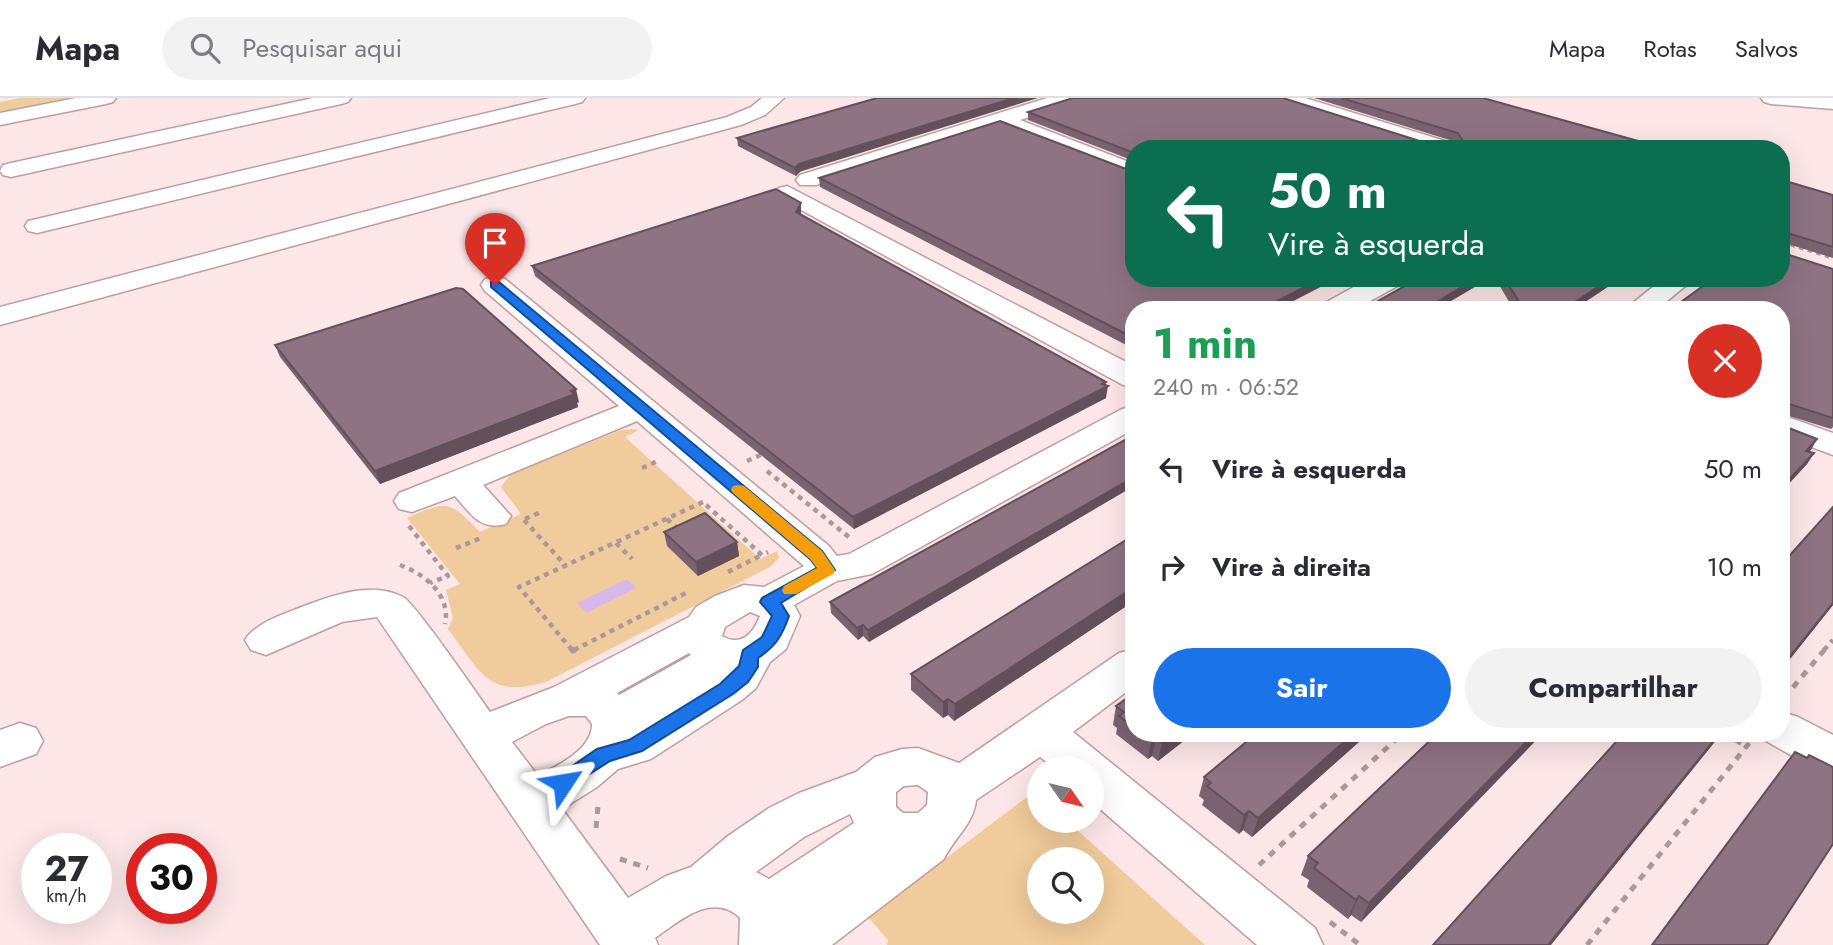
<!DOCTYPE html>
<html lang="pt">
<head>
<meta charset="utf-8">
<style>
	:root { --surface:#fff; --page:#f2f2f3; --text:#2b2b33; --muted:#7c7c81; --line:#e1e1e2; --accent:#1a73e8 }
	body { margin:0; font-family:Jost,sans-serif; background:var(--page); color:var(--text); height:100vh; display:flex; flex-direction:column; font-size:26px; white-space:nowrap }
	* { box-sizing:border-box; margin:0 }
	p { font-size:23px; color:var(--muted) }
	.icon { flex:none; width:38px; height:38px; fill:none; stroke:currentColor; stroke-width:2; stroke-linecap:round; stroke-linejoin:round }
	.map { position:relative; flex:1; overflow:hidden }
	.details { position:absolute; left:1125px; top:203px; width:665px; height:441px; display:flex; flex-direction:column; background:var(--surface); border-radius:28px; box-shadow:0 7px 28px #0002 }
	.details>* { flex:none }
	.banner { position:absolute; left:1125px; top:42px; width:665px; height:147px; border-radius:28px; box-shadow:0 7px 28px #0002; background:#0b6e4f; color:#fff; overflow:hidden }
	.needle { width:46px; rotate:124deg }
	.tools { position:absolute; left:1027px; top:658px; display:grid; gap:14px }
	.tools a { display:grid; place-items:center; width:77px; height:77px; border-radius:50%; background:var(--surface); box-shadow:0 7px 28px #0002; font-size:35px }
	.speed { position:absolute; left:21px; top:735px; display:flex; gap:14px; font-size:35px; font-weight:700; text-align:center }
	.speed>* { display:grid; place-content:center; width:91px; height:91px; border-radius:50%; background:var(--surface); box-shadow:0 7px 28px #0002; line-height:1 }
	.speed small { font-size:18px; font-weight:400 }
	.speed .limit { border:10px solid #d22; background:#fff; color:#111 }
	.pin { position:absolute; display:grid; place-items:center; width:60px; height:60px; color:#fff; margin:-72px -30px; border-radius:50% 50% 50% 0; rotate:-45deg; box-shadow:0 0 7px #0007 }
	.pin .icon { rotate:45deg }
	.me { position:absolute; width:77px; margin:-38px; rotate:57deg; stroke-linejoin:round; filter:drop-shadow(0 0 5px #0008) }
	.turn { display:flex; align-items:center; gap:24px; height:147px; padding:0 28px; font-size:32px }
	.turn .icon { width:91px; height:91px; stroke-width:2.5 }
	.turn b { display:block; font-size:49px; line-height:60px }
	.round { display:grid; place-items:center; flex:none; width:74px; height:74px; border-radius:37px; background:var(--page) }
	.head { display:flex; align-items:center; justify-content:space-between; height:119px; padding:0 28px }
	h1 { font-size:42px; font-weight:700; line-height:52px; color:#1e9e55 }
	.action { display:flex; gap:14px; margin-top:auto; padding:14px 28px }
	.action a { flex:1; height:80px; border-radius:42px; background:var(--accent); color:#fff; font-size:28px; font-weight:700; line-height:80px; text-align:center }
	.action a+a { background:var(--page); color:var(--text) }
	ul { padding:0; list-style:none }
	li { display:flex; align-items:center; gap:21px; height:98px; padding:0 28px }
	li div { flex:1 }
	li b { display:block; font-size:26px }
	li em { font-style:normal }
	header { display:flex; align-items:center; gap:42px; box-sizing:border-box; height:98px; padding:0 35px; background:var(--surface); border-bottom:2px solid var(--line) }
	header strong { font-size:33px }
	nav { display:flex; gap:38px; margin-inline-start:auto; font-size:24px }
	.search { width:490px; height:63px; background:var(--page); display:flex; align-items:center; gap:18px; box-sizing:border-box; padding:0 24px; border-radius:38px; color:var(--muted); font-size:26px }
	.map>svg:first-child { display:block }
</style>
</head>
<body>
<header>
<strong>Mapa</strong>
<div class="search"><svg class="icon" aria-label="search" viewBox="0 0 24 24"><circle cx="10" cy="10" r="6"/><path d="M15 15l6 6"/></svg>Pesquisar aqui</div>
<nav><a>Mapa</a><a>Rotas</a><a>Salvos</a></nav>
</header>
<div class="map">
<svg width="1833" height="847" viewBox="0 0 1833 847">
	<rect width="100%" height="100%" fill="#fce6e8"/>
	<g fill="#f0cb9b" fill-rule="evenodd">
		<polygon points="21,0 91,0 0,18 0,4"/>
		<path d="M633,331L639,332L625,339L760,461L777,453L779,460L770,469L548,583C488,603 480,573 448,531L453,520L446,492L460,486L407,420C448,402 449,402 480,434L521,416L501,389L510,377L621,332Z"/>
		<path d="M1039,690L1040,723H1067L1205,847H887L888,842L868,819ZM1040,761H1092V814H1040Z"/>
	</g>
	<polygon fill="#d8b7eb" points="627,481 636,490 586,515 577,505"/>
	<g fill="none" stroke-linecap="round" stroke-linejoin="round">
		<defs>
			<g id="minor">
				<polygon points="76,0 116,0 113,4 106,6 0,27 0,15"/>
				<polygon points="313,0 351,0 348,4 341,6 11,79 3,77 0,73 3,67 11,65"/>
				<polygon points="550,0 585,0 582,4 575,6 37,135 28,133 25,128 28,123 37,121"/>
				<polygon points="762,0 784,0 765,17 741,27 0,227 0,209 727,19 751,9"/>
				<polygon points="1047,0 1078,0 1075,4 1020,22 1134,66 1134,81 1000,28 816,87 800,87 796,82 800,77"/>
				<polygon points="1274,0 1305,0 1455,46 1458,51 1424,51 1277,4"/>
				<polygon points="1761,0 1833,0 1833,11 1771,6 1764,4"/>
				<polygon points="787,88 1134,268 1134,289 1123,287 779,100 775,95 779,90"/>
				<path d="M495,179L505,181L829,448L837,458L849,456L1122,311L1134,308V331L872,476L837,483L794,507L800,518L786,551L770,564L756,590L742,602L651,661L618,671L597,689L562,711L628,800L666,778L691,769L728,738L769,710L799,695L856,674L875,659L902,651L918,650L959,665L1119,555L1134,551V588L1073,634L1315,830L1323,847H1257L1092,704V670H1054L1040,659L976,702C974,726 953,741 944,761L832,847H739L740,820C713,793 679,823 655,840L658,847H600L377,519L342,524L266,557L251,552L245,542C256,524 285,516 304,508C334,497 372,483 403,499C415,505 478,597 490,614L554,589L689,519L696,509L715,498L744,487L764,489L804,468L637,323L483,387L511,418L506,426C480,433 471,416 455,398L412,414L399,411L394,403L399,395L619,308L485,193L481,187L485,181ZM750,514L760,518C753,536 741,549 722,538L725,529ZM689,555L691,557L619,597L617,595ZM569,618H586L592,626C592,652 558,667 538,678L512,644L546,626ZM918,687L928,694L927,707L918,715H903L896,709V694L904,688ZM850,716L854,725L769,781L756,774L804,739Z"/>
				<polygon points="1370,180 1404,180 1401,186 1354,212 1319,212 1323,206"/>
				<polygon points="1664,180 1695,180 1656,212 1624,212"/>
				<polygon points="1782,317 1833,335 1833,357 1782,338"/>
				<polygon points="1782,614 1798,619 1833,637 1833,677 1817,672 1766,643 1762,635 1782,635"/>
				<polygon points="20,625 36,630 43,643 36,656 0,669 0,632"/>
			</g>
		</defs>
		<use href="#minor" stroke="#bf9d9f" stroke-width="3"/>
		<polyline stroke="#aa989a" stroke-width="3.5" stroke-dasharray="4.5 4.5" stroke-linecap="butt" points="1782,144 1833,160"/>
		<g stroke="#aa989a" stroke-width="4.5" stroke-dasharray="5 5" stroke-linecap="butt">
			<polyline points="747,363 765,355"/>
			<polyline points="642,370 660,362"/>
			<polyline points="767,373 850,440"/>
			<polyline points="706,407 762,457 768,454"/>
			<polyline points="525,421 543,413"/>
			<polyline points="667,421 679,432"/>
			<polyline points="524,422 566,468"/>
			<polyline points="409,428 448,478 430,485"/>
			<polyline points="616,445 632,461"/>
			<polyline points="456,450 481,440"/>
			<path d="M400,467C425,476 451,497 445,526"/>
			<polyline points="728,474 762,457"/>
			<polyline points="572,552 519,489 703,404"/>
			<polyline points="574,552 686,495"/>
			<polyline points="1824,552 1833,542"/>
		</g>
		<g stroke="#aa989a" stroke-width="5" stroke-dasharray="7 7" stroke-linecap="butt">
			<polyline points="571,550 573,553 578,550"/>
			<polyline points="1784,600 1826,550"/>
			<polyline points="1723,635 1746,648"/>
			<polyline points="596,730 598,708"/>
			<polyline points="620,761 648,770"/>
			<polyline points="1259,767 1403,635"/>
			<polyline points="1330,824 1360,847"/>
			<polyline points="1587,847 1750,644"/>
		</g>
		<use href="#minor" fill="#fff" fill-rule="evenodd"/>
	</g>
	<g fill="#7a6370">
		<polygon points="877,0 796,78 738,48 737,40"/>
		<polygon points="1314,0 1483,0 1667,51 1134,51 1134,63 1028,22 1028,14 1426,45 1456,44"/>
		<polygon points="819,80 1134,212 1134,251 820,89"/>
		<polygon points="1782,82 1833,97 1833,160 1785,145 1786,156 1833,171 1833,329 1831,331 1786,317 1786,329 1817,341 1809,354 1814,355 1807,366 1782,393"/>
		<polygon points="801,105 801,117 1106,287 1106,300 854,431 535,178 532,168"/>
		<polygon points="1495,180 1621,180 1573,212 1503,212 1511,207"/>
		<polygon points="275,247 579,304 577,305 578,309 380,386 280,259"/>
		<polygon points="1134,337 869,544 863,538 858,542 831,515 830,504"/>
		<polygon points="664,434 737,444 739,458 698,478 667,448"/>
		<polygon points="1134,437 1134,503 954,623 948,617 943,620 911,592 911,576"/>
		<polygon points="1782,466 1833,507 1782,571"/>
		<polygon points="1134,595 1134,635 1194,635 1158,663 1152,658 1148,661 1116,636 1117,630 1113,627 1116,608"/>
		<polygon points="1369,635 1252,739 1243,732 1239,736 1202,707 1204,702 1199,698 1204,679"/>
		<polygon points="1438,635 1543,635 1361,824 1351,817 1348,821 1307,789 1309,782 1301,777 1308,758"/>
	</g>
	<g fill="#63505b">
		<polygon points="1014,0 1038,0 799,74 796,78 795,70 799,66"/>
		<polygon points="801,105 801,115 797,124 796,114"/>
		<polygon points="1322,180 1338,180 1276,212 1260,212"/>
		<polygon points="1477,180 1490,180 1436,212 1423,212"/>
		<polygon points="1611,180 1621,180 1573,212 1563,212"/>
		<polygon points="1106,284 1105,290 1108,288 1106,300 854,431 853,419"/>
		<polygon points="576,291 579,304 577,305 578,309 380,386 375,373"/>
		<polygon points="1817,341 1811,352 1800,363 1806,353"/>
		<polygon points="1814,355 1807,366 1782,393 1782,389"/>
		<polygon points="1134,379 1134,388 869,544 868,532"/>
		<polygon points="737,444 739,458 698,478 696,464"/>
		<polygon points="1134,489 1134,503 954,623 955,606"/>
		<polygon points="1833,505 1833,507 1782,571 1788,561"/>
		<polygon points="863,527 863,538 858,542 857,530"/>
		<polygon points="948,601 948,617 943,620 943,604"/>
		<polygon points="1175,635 1194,635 1158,663 1162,645"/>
		<polygon points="1354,635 1369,635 1252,739 1258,720"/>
		<polygon points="1535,635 1543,635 1361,824 1369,805"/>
		<polygon points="1720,635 1722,635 1551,847 1548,847"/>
		<polygon points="1156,640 1152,658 1148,661 1151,643"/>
		<polygon points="1249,713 1243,732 1239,736 1244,717"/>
		<polygon points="1359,798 1351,817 1348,821 1356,802"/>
	</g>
	<g fill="#8e7382" stroke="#63505b" stroke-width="2">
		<polygon points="877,0 1014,0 799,66 795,70 737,40"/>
		<polygon points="1073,0 1283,0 1426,45 1463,43 1458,35 1341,0 1483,0 1667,51 1134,51 1134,55 1028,14"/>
		<polygon points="1000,23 1134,74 1134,180 1322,180 1260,212 1134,212 1134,240 819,80"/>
		<polygon points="1782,82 1833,97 1833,149 1787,135 1784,138 1786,156 1833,171 1833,320 1786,305 1786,329 1817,341 1806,353 1814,355 1782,389 1782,212 1670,212 1714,180 1782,180"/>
		<polygon points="776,91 801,105 796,114 1106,284 1102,286 1108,288 853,419 532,168"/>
		<polygon points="1419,180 1477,180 1423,212 1362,212"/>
		<polygon points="1504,180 1611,180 1563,212 1503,212 1518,202"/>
		<polygon points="456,190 463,191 576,291 571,293 575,296 375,373 275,247"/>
		<polygon points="1134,337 1134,379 868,532 863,527 857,530 830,504"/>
		<polygon points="1833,409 1833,505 1788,561 1782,558 1782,466"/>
		<polygon points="705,415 737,444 696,464 664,434"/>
		<polygon points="1134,437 1134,489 955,606 948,601 943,604 911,576"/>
		<polygon points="1134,595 1134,629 1119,618 1124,614 1116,608"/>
		<polygon points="1142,635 1175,635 1162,645 1156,640 1151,643"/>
		<polygon points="1257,635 1354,635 1258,720 1249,713 1244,717 1207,688 1211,685 1204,679"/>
		<polygon points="1438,635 1535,635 1369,805 1359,798 1356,802 1314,770 1318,765 1308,758"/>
		<polygon points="1624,635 1720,635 1548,847 1433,847"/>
		<polygon points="1795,654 1807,660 1809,657 1833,669 1833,746 1767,847 1652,847"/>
	</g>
	<path fill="#1a73e8" stroke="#114b97" stroke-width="2" d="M491,184H499L822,453L835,472L781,505L789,518C782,538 776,548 758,560V569L748,584L733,596L642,653L610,663L563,693L556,691L553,685L556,679L597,651L629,642L720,586L739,568L743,552L762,539L772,518L760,504L762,500L817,470L810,461L491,189Z"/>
	<polygon fill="#f59e0b" points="738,387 744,388 822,453 835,472 833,476 796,496 784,496 782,492 784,488 817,470 810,461 733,395 731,392 733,388"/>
</svg>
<div class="tools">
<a><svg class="needle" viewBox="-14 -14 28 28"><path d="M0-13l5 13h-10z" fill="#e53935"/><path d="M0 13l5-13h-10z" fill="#7c7c81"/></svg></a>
<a><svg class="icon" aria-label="search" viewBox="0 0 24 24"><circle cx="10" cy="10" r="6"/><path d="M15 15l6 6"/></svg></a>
</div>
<div class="speed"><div>27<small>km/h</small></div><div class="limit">30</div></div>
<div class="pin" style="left:495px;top:187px;background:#d93025"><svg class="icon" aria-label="arrive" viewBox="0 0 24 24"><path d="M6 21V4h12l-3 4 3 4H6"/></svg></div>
<svg class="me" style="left:563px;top:685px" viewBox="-20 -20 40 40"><path d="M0-17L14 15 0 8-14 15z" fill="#1a73e8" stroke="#fff" stroke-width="4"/></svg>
<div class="banner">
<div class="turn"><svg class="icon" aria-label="left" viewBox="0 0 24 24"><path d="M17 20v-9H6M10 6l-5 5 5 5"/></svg><div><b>50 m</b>Vire à esquerda</div></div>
</div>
<section class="details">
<div class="head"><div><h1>1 min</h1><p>240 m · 06:52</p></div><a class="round" style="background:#d93025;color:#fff"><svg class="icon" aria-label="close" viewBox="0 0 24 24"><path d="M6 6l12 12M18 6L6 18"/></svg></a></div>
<ul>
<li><svg class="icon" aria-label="left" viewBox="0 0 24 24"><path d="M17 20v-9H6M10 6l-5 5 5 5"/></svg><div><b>Vire à esquerda</b></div><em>50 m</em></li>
<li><svg class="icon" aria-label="right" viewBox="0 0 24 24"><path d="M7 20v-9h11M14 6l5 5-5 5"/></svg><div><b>Vire à direita</b></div><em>10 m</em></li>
</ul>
<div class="action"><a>Sair</a><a>Compartilhar</a></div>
</section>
</div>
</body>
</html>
